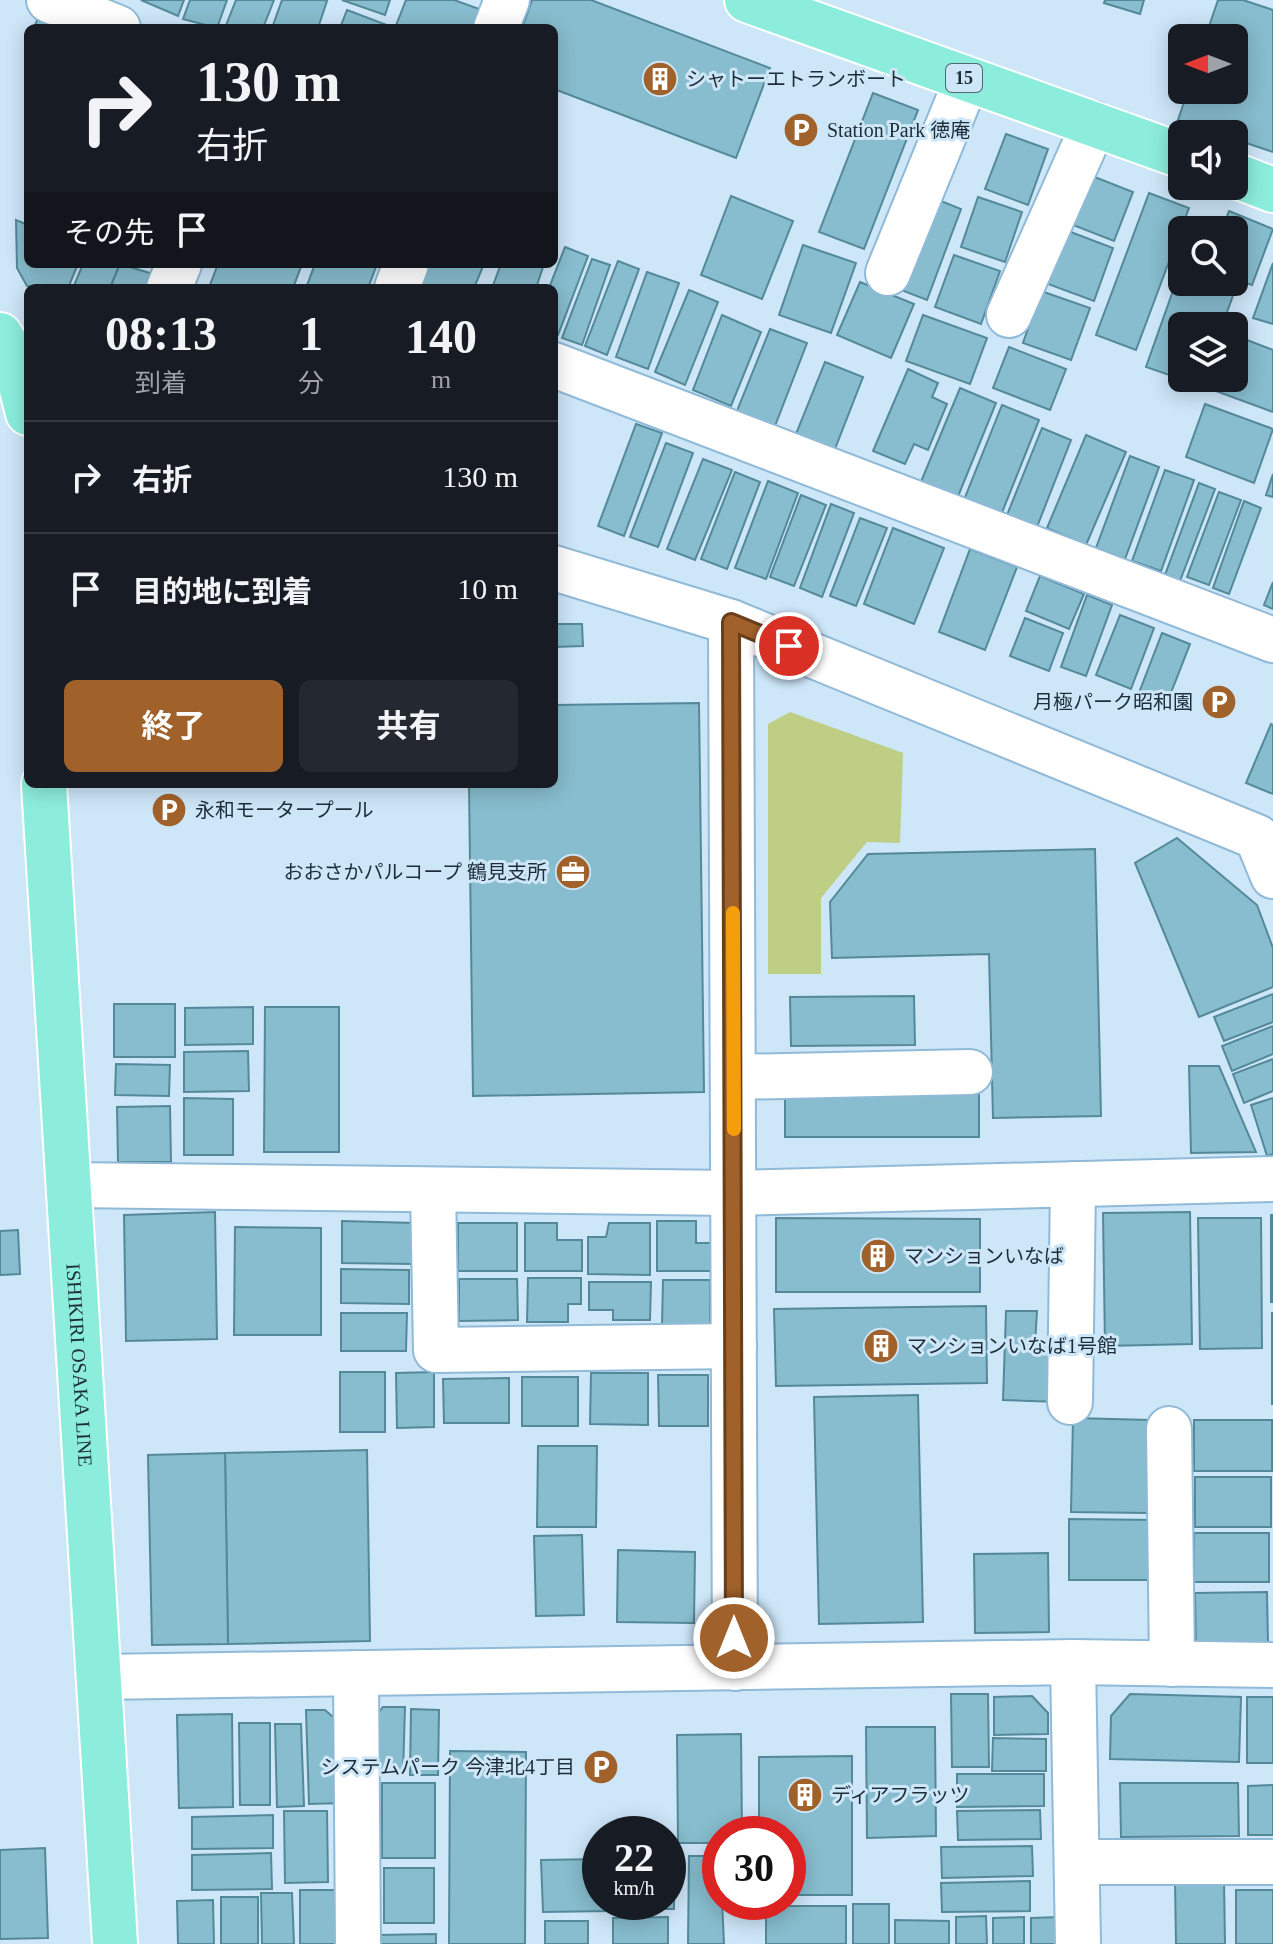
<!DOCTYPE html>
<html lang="ja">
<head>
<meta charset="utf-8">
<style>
	:root { --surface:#171b24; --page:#242831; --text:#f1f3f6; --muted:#9ea1a6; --line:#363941; --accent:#a1612a }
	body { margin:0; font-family:"Times New Roman","Noto Sans JP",serif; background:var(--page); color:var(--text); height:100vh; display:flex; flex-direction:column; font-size:30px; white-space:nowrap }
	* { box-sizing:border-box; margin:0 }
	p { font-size:26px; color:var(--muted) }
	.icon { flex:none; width:44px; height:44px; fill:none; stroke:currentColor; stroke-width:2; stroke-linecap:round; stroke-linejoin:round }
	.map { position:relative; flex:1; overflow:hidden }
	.panel { position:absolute; left:24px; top:284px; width:534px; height:504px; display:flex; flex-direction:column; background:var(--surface); border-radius:12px; box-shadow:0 4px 20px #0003 }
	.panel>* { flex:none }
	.guide { position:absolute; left:24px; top:24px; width:534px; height:244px; border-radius:12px; box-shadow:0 4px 20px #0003; background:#171b24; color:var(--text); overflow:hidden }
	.needle { width:52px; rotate:270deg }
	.fabs { position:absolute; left:1168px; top:24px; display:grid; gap:16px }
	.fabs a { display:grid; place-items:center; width:80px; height:80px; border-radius:12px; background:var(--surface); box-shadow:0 4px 20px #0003; font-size:40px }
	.speed { position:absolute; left:582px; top:1816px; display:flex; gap:16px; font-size:40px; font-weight:700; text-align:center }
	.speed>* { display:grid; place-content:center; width:104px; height:104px; border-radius:50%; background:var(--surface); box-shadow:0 4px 20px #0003; line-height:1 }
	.speed small { font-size:20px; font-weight:400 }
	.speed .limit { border:12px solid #d22; background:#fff; color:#111 }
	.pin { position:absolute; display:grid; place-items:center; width:68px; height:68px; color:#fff; margin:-34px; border:4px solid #fff; border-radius:50%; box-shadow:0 2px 8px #0007 }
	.me { position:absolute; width:88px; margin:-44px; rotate:0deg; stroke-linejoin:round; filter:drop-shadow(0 0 6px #0008) }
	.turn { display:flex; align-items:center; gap:28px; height:168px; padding:0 40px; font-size:36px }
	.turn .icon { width:104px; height:104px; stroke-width:2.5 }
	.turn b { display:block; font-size:56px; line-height:68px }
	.then { display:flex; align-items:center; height:76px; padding:0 40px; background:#0003; gap:16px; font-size:30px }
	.eta { display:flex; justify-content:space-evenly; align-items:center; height:136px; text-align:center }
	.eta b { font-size:48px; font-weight:700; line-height:56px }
	.button { display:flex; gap:16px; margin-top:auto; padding:16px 40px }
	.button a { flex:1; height:92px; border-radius:12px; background:var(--accent); color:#fff; font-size:32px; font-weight:700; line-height:92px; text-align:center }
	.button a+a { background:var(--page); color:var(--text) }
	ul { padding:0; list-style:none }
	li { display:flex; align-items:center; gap:24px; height:112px; padding:0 40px; border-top:2px solid var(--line) }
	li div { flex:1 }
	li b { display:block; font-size:30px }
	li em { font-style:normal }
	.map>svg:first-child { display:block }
</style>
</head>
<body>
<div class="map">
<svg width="1273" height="1944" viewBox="0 0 1273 1944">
	<rect width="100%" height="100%" fill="#cde6f8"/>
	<polygon fill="#bece85" points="790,712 903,753 900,843 867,842 821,898 821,974 768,974 768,724"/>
	<g fill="#87bdce" stroke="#548999" stroke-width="2">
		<polygon points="141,0 184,0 178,16"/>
		<polygon points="190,0 227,0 217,28 183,19"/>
		<polygon points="236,0 274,0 263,28 225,28"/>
		<polygon points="282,0 324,0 327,1 318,28 272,28"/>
		<polygon points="342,0 390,0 385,15"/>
		<polygon points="406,0 454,0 482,10 475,28 395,28"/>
		<polygon points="532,0 591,0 770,68 736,158 554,89 554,28 522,28"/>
		<polygon points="1105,0 1144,0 1140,14 1104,3"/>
		<polygon points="1218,0 1243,0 1273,10 1273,152 1234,139 1234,134 1220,134 1178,120 1188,90 1234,90 1234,38 1205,38"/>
		<polygon points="41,10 88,28 34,28"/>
		<polygon points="347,10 387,25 386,28 340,28"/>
		<polygon points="26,48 28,49 28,87 26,87"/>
		<polygon points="873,93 918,110 864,249 819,232"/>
		<polygon points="1006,134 1048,149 1028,205 985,189"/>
		<polygon points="1092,176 1133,192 1114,241 1073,225"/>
		<polygon points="1149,193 1189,208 1136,350 1096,335"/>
		<polygon points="731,196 793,221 762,299 701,275"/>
		<polygon points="931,197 961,209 927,300 896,288"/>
		<polygon points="978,197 1022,212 1005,262 961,247"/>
		<polygon points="1229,211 1273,229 1252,285 1234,279 1234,230 1222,230"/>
		<polygon points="16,220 28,225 28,264 78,264 68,288 27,286 17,268"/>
		<polygon points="1068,231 1113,248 1094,301 1048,284"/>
		<polygon points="803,245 856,263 831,333 779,315"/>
		<polygon points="565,247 588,256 558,335 554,334 554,288 549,288"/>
		<polygon points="954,255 1000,271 981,324 935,307"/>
		<polygon points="592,259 610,265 582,345 562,338"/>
		<polygon points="618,261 639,269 607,355 585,346"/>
		<polygon points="1273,263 1273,324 1253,318"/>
		<polygon points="83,264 120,264 110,288 73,288"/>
		<polygon points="120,264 153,274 148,288 110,288"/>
		<polygon points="218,264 302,264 293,288 218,288 210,285"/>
		<polygon points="315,264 377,264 368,288 306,288"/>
		<polygon points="429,264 484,264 474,288 419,288"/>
		<polygon points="501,264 544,264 536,288 492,288"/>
		<polygon points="1180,271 1182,282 1211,282 1235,290 1222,326 1182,326 1182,378 1204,378 1201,386 1146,367"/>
		<polygon points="647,272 679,283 648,369 616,357"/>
		<polygon points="860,282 914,304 891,358 837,335"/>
		<polygon points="689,290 718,302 685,385 655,372"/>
		<polygon points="1041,291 1090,308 1071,360 1023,343"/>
		<polygon points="722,315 761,332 731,406 693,390"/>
		<polygon points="923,315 987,338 970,384 906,361"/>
		<polygon points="770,329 807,343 775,426 737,411"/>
		<polygon points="1234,335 1273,350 1273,412 1213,390 1218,378 1234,378"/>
		<polygon points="1009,347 1066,369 1050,410 993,388"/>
		<polygon points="825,362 863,377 833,454 794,439"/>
		<polygon points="908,369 938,383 932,397 947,404 928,450 914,444 905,464 873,451"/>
		<polygon points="960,388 996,403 957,499 920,484"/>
		<polygon points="1205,404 1273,429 1254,483 1186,457"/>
		<polygon points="1002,405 1039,420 999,520 962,505"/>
		<polygon points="636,424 662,433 624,536 598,526"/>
		<polygon points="1042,428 1071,440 1035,532 1005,520"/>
		<polygon points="1086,435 1126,452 1086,545 1047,528"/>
		<polygon points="666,443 693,453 658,547 630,537"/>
		<polygon points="1130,456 1159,467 1125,559 1096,548"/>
		<polygon points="703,459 732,470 695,560 667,549"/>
		<polygon points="1165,470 1194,480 1161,571 1132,561"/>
		<polygon points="735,472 760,482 727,569 701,559"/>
		<polygon points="1273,474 1273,497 1266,495"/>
		<polygon points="768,481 798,493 766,579 735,568"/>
		<polygon points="1199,483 1215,489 1180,581 1165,575"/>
		<polygon points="1219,492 1241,500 1209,585 1187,577"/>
		<polygon points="801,495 826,505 794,586 770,577"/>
		<polygon points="1244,501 1261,508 1229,594 1213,588"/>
		<polygon points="831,504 854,513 822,597 800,588"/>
		<polygon points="860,518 887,528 856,606 830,596"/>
		<polygon points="893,528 944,548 914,624 864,604"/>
		<polygon points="970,549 1017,567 985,650 939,632"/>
		<polygon points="1040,576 1084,594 1069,629 1026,611"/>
		<polygon points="1273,582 1273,609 1264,605"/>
		<polygon points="1087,595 1112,605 1086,676 1061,667"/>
		<polygon points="1120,615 1154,628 1131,689 1096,675"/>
		<polygon points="1025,618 1063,633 1049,671 1010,656"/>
		<polygon points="554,624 582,624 583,646 554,647"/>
		<polygon points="1162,633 1190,644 1165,708 1137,698"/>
		<polygon points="699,703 704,1092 473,1096 469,784 554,784 554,705"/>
		<polygon points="1271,724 1273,725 1273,794 1246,783"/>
		<polygon points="1177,838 1257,905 1273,948 1273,987 1199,1017 1135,863"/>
		<polygon points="1095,849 1101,1116 993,1118 989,954 832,958 830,902 868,854"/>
		<polygon points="1273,994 1273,1022 1224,1041 1214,1017"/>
		<polygon points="914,996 915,1045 791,1046 790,997"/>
		<rect x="114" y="1004" width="61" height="53"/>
		<polygon points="253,1007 253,1044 185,1045 185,1008"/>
		<polygon points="265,1007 339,1007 339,1152 264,1152"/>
		<polygon points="1273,1026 1273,1054 1232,1071 1222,1046"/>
		<polygon points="248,1051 249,1091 184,1092 184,1052"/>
		<polygon points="1273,1059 1273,1091 1244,1103 1233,1074"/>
		<polygon points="116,1064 170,1065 169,1096 115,1095"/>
		<polygon points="1189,1066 1219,1066 1256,1152 1191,1153"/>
		<rect x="785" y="1092" width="194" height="45"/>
		<polygon points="184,1098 233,1099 233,1155 184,1155"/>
		<polygon points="1273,1098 1273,1154 1267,1156 1251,1105"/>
		<polygon points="170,1106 171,1162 118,1162 117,1107"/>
		<polygon points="215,1212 217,1339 126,1341 124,1215"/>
		<polygon points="1190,1212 1192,1344 1105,1346 1103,1213"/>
		<rect x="1271" y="1215" width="2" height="87"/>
		<polygon points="776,1218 980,1219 980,1292 776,1292"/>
		<polygon points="1198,1218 1261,1218 1262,1348 1200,1349"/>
		<polygon points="342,1221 414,1223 413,1264 342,1263"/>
		<polygon points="657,1221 696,1221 696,1243 712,1243 712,1271 657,1271"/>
		<rect x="458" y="1223" width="59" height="48"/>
		<polygon points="525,1223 557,1223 557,1240 582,1240 582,1271 525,1271"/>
		<polygon points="609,1223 650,1223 650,1275 588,1274 588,1237 606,1237"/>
		<polygon points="235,1227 321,1228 321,1335 234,1335"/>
		<polygon points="18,1230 20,1274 0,1275 0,1231"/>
		<polygon points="341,1269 409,1270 409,1304 341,1303"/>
		<polygon points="528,1278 581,1278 581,1304 568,1304 568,1322 527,1322"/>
		<polygon points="459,1279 517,1279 518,1320 459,1321"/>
		<polygon points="663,1280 710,1280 710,1325 662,1325"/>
		<polygon points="589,1282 651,1282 650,1320 613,1320 613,1310 589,1310"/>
		<polygon points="986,1306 987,1383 776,1386 774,1309"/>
		<polygon points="1006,1311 1037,1311 1035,1344 1060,1344 1059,1402 1003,1400"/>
		<polygon points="341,1313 407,1313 406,1351 341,1351"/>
		<rect x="1272" y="1313" width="1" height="91"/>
		<rect x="340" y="1372" width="45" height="60"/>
		<polygon points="434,1372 434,1427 397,1428 396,1373"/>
		<polygon points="591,1373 648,1373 648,1425 590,1424"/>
		<polygon points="658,1375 708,1375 708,1426 659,1426"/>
		<rect x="522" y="1377" width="56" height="49"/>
		<polygon points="509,1378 509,1423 444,1423 443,1379"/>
		<polygon points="918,1395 923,1622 819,1624 814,1397"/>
		<polygon points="1073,1418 1150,1420 1148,1513 1071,1512"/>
		<rect x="1194" y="1420" width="78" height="51"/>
		<polygon points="538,1446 597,1446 596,1527 537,1527"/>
		<polygon points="367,1450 370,1641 228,1644 225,1453"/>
		<polygon points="225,1453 228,1644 152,1645 148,1455"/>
		<rect x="1195" y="1477" width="76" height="50"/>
		<polygon points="1069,1519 1155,1520 1155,1580 1069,1580"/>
		<rect x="1194" y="1533" width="75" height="49"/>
		<polygon points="582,1535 584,1615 536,1616 534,1536"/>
		<polygon points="618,1550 695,1552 694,1623 617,1622"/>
		<polygon points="1048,1553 1049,1632 975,1633 974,1554"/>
		<polygon points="1267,1592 1268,1644 1196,1645 1195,1593"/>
		<polygon points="951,1694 988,1694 989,1767 952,1767"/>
		<polygon points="1130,1694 1241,1697 1239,1762 1110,1759 1111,1716"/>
		<polygon points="1032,1696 1048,1713 1048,1734 994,1735 994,1697"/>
		<rect x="1247" y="1697" width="26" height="66"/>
		<polygon points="383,1707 405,1707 403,1774 371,1774 372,1720"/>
		<polygon points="411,1709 439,1710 438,1775 410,1775"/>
		<polygon points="306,1710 325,1710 341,1724 342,1803 309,1804"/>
		<polygon points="232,1714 233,1807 179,1808 177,1715"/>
		<polygon points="239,1723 270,1723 270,1805 240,1805"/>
		<polygon points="275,1724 301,1724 304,1806 277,1807"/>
		<polygon points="866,1727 935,1727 936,1836 867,1838"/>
		<polygon points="741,1734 742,1834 720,1834 720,1843 678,1843 677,1735"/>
		<polygon points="993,1738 1046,1739 1046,1771 992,1771"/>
		<polygon points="450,1751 526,1752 525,1944 449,1944"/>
		<polygon points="852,1756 852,1895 788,1895 788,1834 759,1834 759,1757"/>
		<polygon points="957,1774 1044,1774 1044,1806 957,1807"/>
		<rect x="382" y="1783" width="53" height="75"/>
		<polygon points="1120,1783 1238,1783 1239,1836 1121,1837"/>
		<polygon points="1273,1785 1273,1835 1248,1835 1248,1786"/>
		<polygon points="1040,1810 1041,1839 958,1840 957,1811"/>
		<polygon points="284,1811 327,1811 328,1882 285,1883"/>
		<polygon points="273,1815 273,1848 192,1849 192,1817"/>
		<polygon points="1032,1846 1033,1876 942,1878 941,1847"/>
		<polygon points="45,1848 48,1938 0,1939 0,1850"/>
		<polygon points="271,1853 272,1889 192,1890 192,1855"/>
		<polygon points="689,1856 720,1856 724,1944 688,1944"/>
		<polygon points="600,1859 600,1902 608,1902 609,1911 543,1912 541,1860"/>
		<polygon points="668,1863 674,1863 674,1909 618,1909 618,1902 668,1902"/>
		<rect x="384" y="1868" width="50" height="55"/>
		<polygon points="1224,1880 1225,1944 1176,1944 1175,1881"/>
		<polygon points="1030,1881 1030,1911 942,1912 941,1883"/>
		<rect x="300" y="1890" width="41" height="54"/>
		<rect x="1236" y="1890" width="37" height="54"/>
		<polygon points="261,1893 292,1893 294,1944 262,1944"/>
		<rect x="221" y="1897" width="37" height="47"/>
		<polygon points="213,1900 214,1944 178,1944 177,1901"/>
		<rect x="853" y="1904" width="36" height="40"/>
		<rect x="766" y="1906" width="80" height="38"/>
		<polygon points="986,1916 987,1944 956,1944 956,1917"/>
		<polygon points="668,1917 668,1944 613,1944 613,1918"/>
		<polygon points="1024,1917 1024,1944 993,1944 993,1918"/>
		<polygon points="1059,1917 1059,1944 1031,1944 1031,1918"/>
		<polygon points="895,1920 949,1921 949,1944 895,1944"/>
		<rect x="545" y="1921" width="43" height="23"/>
		<polygon points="436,1934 436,1944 377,1944 376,1935"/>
	</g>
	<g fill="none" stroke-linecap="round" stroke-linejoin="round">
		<defs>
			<g id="minor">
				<polyline points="49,0 118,28"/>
				<polyline points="496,28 507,0"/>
				<polyline points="888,273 967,79"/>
				<polyline points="169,288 179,264"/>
				<polyline points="397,288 406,264"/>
				<polyline points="1009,315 1094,124"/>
				<polyline points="554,365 1273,640"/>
				<polyline points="554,568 731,622 1257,837 1273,876"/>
				<polyline points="731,622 735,1668"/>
				<polyline points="734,1077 970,1072"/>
				<polyline points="69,1185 734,1193 1273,1179"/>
				<polyline points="433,1190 436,1350 734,1346"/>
				<polyline points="1070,1402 1073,1184"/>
				<polyline points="1169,1429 1172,1664"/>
				<polyline points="1073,1662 1078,1944"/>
				<polyline points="356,1673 358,1944"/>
				<polyline points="101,1677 1073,1662 1273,1665"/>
				<polyline points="1077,1862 1273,1862"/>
			</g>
			<g id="major">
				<polyline points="747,0 1182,156"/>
				<polyline points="1234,175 1273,190"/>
				<polyline points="0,335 14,358 28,413"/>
				<path id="s1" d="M44,784L115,1944"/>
			</g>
		</defs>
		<use href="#minor" stroke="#90bad7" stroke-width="48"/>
		<use href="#major" stroke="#fff" stroke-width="48"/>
		<use href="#minor" stroke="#fff" stroke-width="44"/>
		<use href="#major" stroke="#8ceddc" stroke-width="44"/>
	</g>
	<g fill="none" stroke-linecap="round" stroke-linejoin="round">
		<defs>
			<polyline id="route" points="734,1638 731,622 789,646"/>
		</defs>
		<use href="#route" stroke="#693f1b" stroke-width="20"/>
		<use href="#route" stroke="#a1612a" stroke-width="14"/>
		<polyline stroke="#f59e0b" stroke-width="14" points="733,913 734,1129"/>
	</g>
	<defs>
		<symbol id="building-disc" viewBox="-11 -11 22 22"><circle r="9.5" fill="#a1612a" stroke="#cde6f8"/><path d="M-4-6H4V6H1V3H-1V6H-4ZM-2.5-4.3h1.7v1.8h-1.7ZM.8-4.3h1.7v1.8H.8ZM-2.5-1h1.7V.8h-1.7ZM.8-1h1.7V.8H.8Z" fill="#fff"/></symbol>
		<symbol id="parking-disc" viewBox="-11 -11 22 22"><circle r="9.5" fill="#a1612a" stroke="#cde6f8"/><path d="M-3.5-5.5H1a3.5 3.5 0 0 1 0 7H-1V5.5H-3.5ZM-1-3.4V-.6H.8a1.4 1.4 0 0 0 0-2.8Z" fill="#fff"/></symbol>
		<symbol id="office-disc" viewBox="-11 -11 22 22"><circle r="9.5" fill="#a1612a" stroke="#cde6f8"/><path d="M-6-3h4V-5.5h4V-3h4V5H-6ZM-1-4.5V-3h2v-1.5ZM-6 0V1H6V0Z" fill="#fff"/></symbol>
	</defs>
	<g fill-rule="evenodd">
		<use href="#building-disc" x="640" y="59" width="40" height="40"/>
		<use href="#parking-disc" x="781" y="110" width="40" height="40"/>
		<use href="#parking-disc" x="1199" y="682" width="40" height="40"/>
		<use href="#parking-disc" x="149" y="790" width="40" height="40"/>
		<use href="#office-disc" x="553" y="852" width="40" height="40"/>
		<use href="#building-disc" x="858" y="1236" width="40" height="40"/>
		<use href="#building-disc" x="861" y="1326" width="40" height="40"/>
		<use href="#parking-disc" x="581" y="1747" width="40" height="40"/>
		<use href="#building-disc" x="785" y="1775" width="40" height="40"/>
	</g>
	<g text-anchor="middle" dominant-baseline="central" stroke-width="6" stroke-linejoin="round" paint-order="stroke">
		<rect fill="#cde6f8" stroke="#526572" stroke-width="2" x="946" y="64" width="36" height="28" rx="6"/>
		<g font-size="18" font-weight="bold" fill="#1d2e39">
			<text x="964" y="78">15</text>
		</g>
		<g font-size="20" fill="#1d2e39" stroke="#cde6f8" text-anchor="start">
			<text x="686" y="79">シャトーエトランボート</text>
			<text x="827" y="130">Station Park 徳庵</text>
			<text x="1193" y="702" text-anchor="end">月極パーク昭和園</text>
			<text x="195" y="810">永和モータープール</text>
			<text x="547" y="872" text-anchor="end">おおさかパルコープ 鶴見支所</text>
			<text x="904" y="1256">マンションいなば</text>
			<text x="907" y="1346">マンションいなば1号館</text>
			<text x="575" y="1767" text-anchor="end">システムパーク 今津北4丁目</text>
			<text x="831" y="1795">ディアフラッツ</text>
		</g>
		<g font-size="20" fill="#1d2e39" stroke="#cde6f8">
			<text stroke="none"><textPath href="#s1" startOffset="582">ISHIKIRI OSAKA LINE</textPath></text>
		</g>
	</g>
</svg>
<div class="fabs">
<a><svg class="needle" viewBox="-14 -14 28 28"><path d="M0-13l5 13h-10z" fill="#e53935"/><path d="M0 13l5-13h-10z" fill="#9ea1a6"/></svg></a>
<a><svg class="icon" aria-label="sound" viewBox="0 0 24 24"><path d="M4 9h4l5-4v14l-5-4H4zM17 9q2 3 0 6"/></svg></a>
<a><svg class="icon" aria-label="search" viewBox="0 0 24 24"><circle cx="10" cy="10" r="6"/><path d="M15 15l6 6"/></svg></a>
<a><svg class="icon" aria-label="layers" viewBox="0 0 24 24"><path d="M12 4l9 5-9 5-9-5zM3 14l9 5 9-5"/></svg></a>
</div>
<div class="speed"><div>22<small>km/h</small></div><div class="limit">30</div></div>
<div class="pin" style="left:789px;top:646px;background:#d93025"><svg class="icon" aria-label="arrive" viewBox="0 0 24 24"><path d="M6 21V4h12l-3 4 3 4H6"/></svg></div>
<svg class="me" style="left:734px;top:1638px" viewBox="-20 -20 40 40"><circle r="17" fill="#a1612a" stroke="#fff" stroke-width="3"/><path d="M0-11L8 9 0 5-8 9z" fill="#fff"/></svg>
<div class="guide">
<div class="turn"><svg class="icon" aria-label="right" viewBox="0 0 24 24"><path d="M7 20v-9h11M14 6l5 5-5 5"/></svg><div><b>130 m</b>右折</div></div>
<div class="then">その先<svg class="icon" aria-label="arrive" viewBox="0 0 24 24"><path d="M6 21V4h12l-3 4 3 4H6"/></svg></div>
</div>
<section class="panel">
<div class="eta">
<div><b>08:13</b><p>到着</p></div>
<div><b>1</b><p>分</p></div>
<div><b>140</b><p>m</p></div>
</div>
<ul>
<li><svg class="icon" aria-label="right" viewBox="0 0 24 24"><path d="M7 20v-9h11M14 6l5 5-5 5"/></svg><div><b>右折</b></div><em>130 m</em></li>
<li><svg class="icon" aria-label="arrive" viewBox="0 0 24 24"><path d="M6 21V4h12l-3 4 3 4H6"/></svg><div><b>目的地に到着</b></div><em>10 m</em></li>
</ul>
<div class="button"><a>終了</a><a>共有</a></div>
</section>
</div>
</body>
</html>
